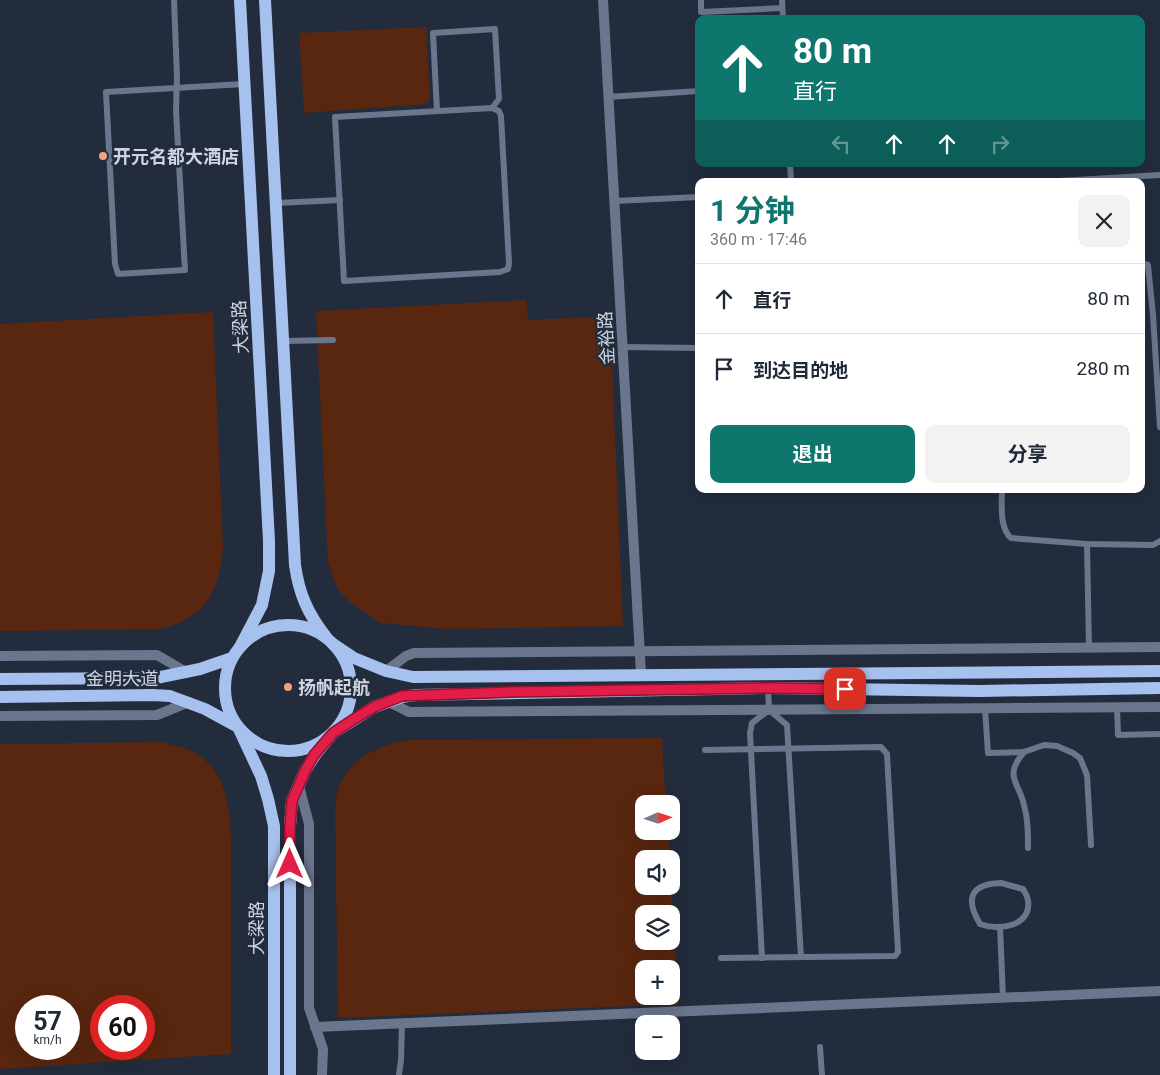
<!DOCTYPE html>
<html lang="zh">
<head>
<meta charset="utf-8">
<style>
	:root { --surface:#fff; --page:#f2f2f3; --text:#1f2937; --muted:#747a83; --line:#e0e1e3; --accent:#0f766e }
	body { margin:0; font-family:Roboto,"Noto Sans SC",sans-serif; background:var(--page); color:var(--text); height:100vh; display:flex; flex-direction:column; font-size:19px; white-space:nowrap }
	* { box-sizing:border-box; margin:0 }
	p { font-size:16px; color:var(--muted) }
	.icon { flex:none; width:28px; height:28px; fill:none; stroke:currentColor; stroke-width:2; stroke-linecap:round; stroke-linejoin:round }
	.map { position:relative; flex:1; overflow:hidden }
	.sheet { position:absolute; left:695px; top:178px; width:450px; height:315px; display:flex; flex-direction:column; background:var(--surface); border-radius:10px; box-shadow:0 5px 20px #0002 }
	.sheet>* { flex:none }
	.top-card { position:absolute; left:695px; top:15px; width:450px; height:152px; border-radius:10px; box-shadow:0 5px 20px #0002; background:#0f766e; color:#fff; overflow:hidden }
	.needle { width:32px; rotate:87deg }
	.fabs { position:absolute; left:635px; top:795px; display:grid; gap:10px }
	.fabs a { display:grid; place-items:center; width:45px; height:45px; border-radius:10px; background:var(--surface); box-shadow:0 5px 20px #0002; font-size:25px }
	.speed { position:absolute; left:15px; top:995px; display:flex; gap:10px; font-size:25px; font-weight:700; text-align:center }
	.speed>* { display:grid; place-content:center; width:65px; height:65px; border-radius:50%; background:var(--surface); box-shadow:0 5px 20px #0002; line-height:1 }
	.speed small { font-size:12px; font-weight:400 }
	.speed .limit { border:8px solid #d22; background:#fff; color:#111 }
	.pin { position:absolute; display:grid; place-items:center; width:42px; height:42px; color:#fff; margin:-21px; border-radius:10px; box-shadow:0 2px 8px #0006 }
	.me { position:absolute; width:55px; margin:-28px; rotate:0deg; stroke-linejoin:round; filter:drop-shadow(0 0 4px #0008) }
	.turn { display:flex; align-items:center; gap:18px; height:105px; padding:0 15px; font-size:22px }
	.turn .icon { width:65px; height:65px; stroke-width:2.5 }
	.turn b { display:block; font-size:35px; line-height:42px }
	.lanes { display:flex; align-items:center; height:48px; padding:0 15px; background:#0003; justify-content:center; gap:25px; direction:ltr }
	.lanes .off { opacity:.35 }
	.round { display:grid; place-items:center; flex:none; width:52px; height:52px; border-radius:10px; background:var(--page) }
	.overview { display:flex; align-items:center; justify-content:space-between; height:85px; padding:0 15px }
	h1 { font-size:30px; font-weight:700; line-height:38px; color:var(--accent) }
	.action { display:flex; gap:10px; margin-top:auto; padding:10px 15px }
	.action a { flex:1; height:58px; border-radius:10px; background:var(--accent); color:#fff; font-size:20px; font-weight:700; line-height:58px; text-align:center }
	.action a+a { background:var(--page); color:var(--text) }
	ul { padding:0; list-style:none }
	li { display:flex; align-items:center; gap:15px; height:70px; padding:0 15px; border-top:1px solid var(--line) }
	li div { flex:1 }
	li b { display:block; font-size:19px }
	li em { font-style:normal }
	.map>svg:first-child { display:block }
</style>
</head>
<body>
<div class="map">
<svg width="1160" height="1075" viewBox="0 0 1160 1075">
	<rect width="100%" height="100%" fill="#222c3c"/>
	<g fill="#59260f" fill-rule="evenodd">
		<polygon points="426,27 430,101 426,104 304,113 299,33"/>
		<polygon points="526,300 528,320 610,316 623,626 446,629 381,623 350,602 338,590 328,563 316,311"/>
		<path d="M213,312L223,549C218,594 206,617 160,629L0,631V324Z"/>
		<path d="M662,738L666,804H644V831H668L670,859H644V886H671L679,1004L338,1018L335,814C336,807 335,797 338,790C348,759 381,743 411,740ZM644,914H671V941H644ZM644,969H671V996H644Z"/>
		<path d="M159,742C169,744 180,746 189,750C226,767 229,803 231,839V1054L0,1069V744ZM69,1006V1049H26V1006ZM101,1006H144V1049H101Z"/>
	</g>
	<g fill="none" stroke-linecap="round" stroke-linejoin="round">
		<g stroke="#6a768c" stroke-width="6">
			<polyline points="174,0 177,76 176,111 185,270 118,274 115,264 106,92 244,84"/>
			<polyline points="701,0 701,12 782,8"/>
			<polyline points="782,0 783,19"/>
			<polyline points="608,97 699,91"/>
			<polygon points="492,108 499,111 501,116 509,263 508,269 500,272 344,281 335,117"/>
			<polyline points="437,111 433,33 495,29 499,99 492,108"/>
			<polyline points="790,164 791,181"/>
			<polyline points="1059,181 1160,175"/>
			<polyline points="614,201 699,197"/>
			<polyline points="277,203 340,200"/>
			<polyline points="1141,263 1148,265 1153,315 1160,427"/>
			<polyline points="284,341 333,340"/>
			<polyline points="622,347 699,348"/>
			<path d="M1002,489C1002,503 999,528 1011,538L1087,544L1153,545L1160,541"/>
			<polyline points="1087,544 1089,648"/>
			<polyline points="768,688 769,710"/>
			<polyline points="1117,707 1118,735 1160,734"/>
			<polyline points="985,708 988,753 1024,752 1044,745 1057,746 1073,753 1080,758 1087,775 1091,845"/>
			<polyline points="705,750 881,747 887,754 898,952 895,956 721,958"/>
			<path d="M1024,752C1003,777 1019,782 1024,805C1028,819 1028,833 1028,848"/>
			<path d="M1001,883L1023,889C1025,892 1027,896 1028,900C1032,927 998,931 980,924C965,899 970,884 1001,883Z"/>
			<polyline points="1000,927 1003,998"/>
			<polyline points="762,958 750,733 752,723 769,710 787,725 801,957"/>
			<polyline points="820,1047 822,1075"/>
			<polyline points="399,1075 401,1060 402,1023"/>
		</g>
		<g stroke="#6a768c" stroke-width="10">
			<polyline points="0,656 157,655 186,672"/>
			<polyline points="386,671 406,656 414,653 1160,647"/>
			<polyline points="387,701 409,712 1160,707"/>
			<polyline points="0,716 157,715 189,702"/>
			<polyline points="299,786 309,824 309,1008 323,1049 322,1075"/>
			<polyline points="315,1027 1160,991"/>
		</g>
		<polyline stroke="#6a768c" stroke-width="10" points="603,0 641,674"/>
		<g stroke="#a7c1ee" stroke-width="12">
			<polyline points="240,0 269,541 269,571 262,605 240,647"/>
			<path d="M265,0L295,565C299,594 308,614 326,637"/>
			<circle cx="288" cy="688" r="63"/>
			<polyline points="333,644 354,658 386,671 413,677 1160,671"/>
			<polyline points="0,679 156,678 200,669 232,658"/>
			<polyline points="0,697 153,695 170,696 205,709 238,727 261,776 268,799 274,826 274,1075"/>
			<polyline points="290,1075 290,826 292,801 305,771 315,755 333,733 374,707 402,697 416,695 768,688 980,691 1160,688"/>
		</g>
	</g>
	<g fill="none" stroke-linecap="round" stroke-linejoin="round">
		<defs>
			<polyline id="route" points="290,864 290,826 292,801 305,771 314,755 333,733 354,719 374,707 402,696 510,692 768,688 845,689"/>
		</defs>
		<use href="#route" stroke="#92132f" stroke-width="12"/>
		<use href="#route" stroke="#e11d48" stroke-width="9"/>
	</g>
	<g fill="#f2a080" stroke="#222c3c" stroke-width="2">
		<circle cx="103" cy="156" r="5"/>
		<circle cx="288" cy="687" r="5"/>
	</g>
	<g text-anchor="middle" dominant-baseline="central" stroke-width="5" stroke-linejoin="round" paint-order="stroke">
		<g font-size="18" font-weight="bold" fill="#ced4df" stroke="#222c3c" text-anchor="start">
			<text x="113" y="156">开元名都大酒店</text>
			<text x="298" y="687">扬帆起航</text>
		</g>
		<g font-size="18" fill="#ced4df" stroke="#222c3c">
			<text transform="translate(240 327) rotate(-93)">大梁路</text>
			<text transform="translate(606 338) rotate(-93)">金裕路</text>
			<text x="122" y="678">金明大道</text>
			<text transform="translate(256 928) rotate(-90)">大梁路</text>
		</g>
	</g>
</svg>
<div class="fabs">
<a><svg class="needle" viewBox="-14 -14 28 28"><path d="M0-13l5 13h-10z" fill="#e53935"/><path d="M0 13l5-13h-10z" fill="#747a83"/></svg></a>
<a><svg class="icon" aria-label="sound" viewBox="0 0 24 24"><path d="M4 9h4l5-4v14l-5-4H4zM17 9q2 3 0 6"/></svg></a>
<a><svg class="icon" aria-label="layers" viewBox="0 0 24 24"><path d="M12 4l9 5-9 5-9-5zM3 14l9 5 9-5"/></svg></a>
<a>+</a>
<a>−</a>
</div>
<div class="speed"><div>57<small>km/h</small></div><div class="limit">60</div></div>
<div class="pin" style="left:845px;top:689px;background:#d93025"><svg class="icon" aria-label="arrive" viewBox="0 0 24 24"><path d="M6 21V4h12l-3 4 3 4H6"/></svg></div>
<svg class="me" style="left:290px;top:864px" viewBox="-20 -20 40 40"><path d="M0-17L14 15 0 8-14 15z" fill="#e11d48" stroke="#fff" stroke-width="4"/></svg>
<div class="top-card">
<div class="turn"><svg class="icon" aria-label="ahead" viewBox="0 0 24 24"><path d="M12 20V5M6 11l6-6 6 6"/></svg><div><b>80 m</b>直行</div></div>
<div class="lanes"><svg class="icon off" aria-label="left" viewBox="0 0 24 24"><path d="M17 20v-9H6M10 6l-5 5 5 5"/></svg><svg class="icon" aria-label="ahead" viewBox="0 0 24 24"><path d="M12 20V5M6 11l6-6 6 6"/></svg><svg class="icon" aria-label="ahead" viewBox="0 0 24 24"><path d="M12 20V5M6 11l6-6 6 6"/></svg><svg class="icon off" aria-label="right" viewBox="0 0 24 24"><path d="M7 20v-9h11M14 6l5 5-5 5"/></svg></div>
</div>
<section class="sheet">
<div class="overview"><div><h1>1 分钟</h1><p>360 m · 17:46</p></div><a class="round"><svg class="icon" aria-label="close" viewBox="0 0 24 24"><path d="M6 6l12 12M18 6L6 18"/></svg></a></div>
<ul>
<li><svg class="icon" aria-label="ahead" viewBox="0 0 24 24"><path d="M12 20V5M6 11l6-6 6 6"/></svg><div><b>直行</b></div><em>80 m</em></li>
<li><svg class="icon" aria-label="arrive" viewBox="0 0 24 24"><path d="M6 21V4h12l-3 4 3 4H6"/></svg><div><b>到达目的地</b></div><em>280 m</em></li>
</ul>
<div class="action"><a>退出</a><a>分享</a></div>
</section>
</div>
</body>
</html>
